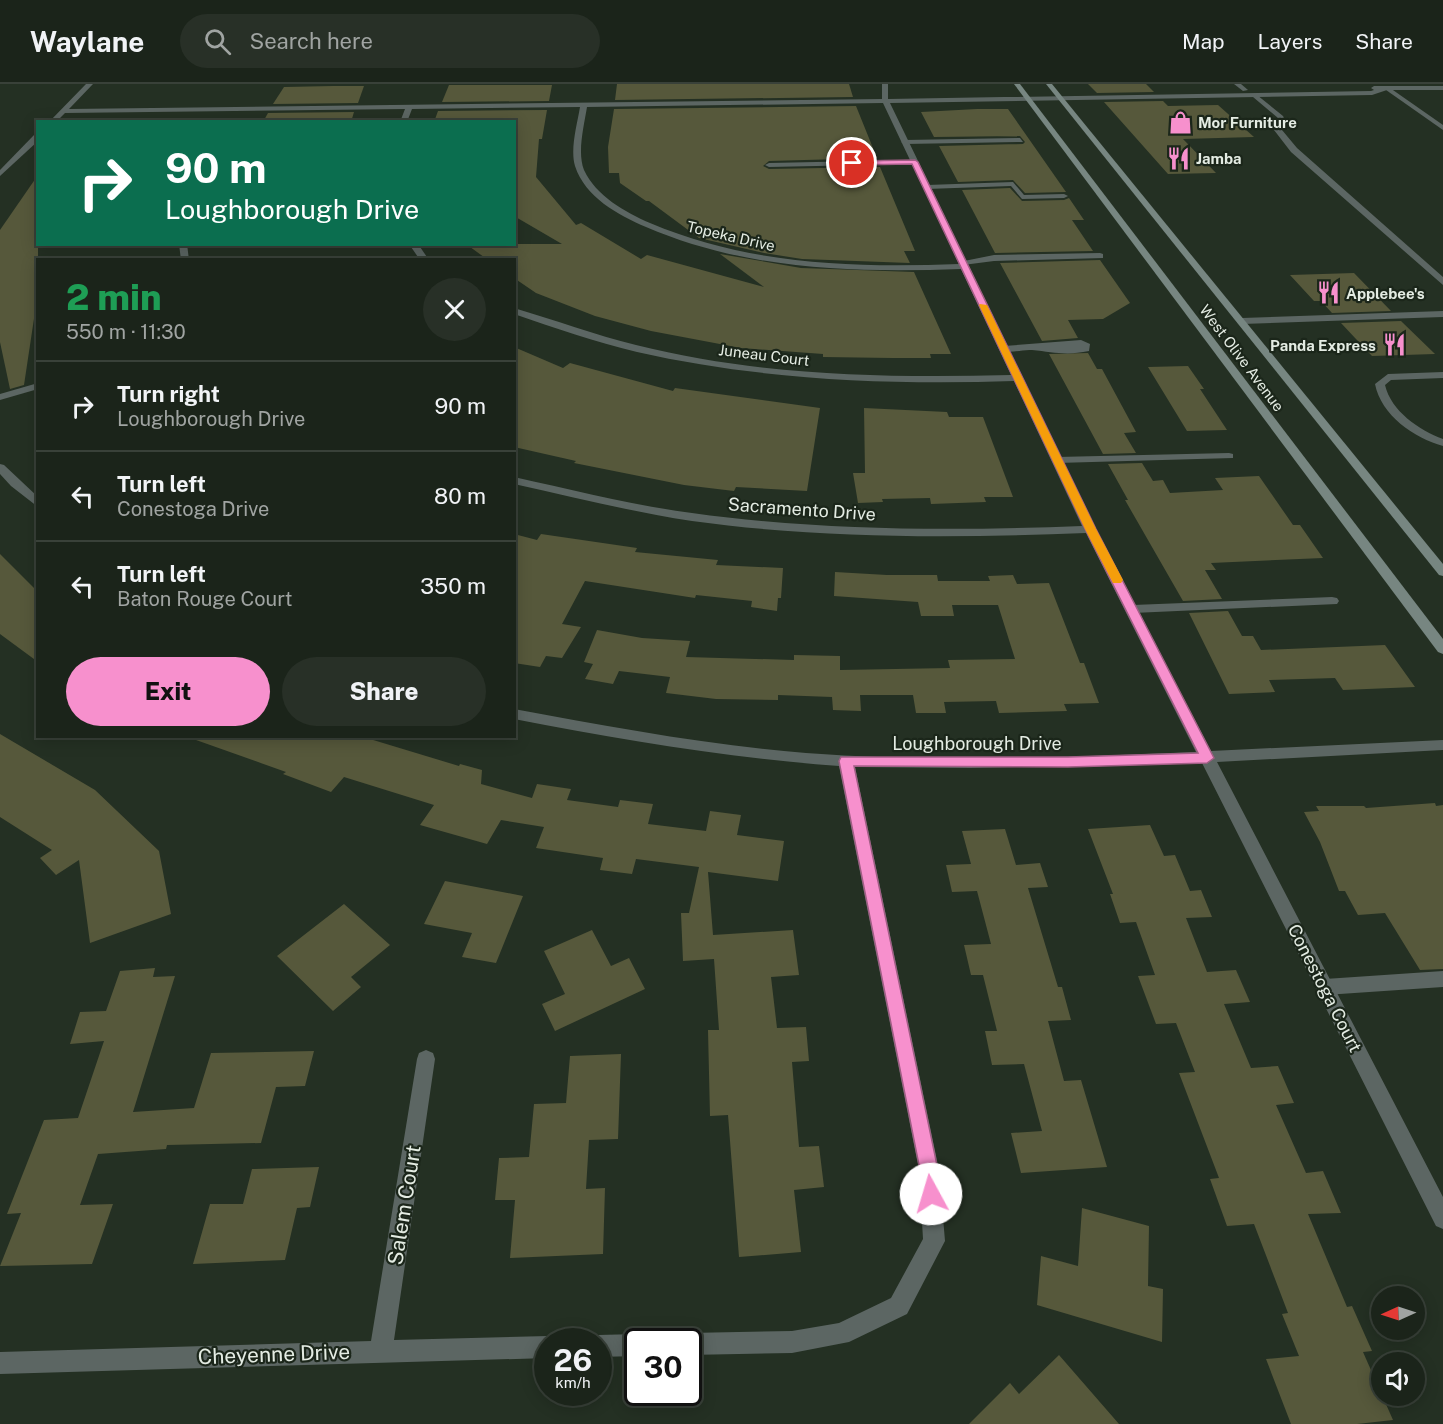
<!DOCTYPE html>
<html lang="en">
<head>
<meta charset="utf-8">
<style>
	:root { --surface:#1b241a; --page:#283027; --text:#f1f3f6; --muted:#a0a4a2; --line:#394139; --accent:#f790cd }
	body { margin:0; font-family:"Public Sans",sans-serif; background:var(--page); color:var(--text); height:100vh; display:flex; flex-direction:column; font-size:22px; white-space:nowrap }
	* { box-sizing:border-box; margin:0 }
	p { font-size:20px; color:var(--muted) }
	.icon { flex:none; width:33px; height:33px; fill:none; stroke:currentColor; stroke-width:2; stroke-linecap:round; stroke-linejoin:round }
	.map { position:relative; flex:1; overflow:hidden }
	.side { position:absolute; left:36px; top:174px; width:480px; height:480px; display:flex; flex-direction:column; background:var(--surface); border-radius:0px; box-shadow:0 3px 15px #0003,0 0 0 2px var(--line) }
	.side>* { flex:none }
	.banner { position:absolute; left:36px; top:36px; width:480px; height:126px; border-radius:0px; box-shadow:0 3px 15px #0003,0 0 0 2px var(--line); background:#0b6e4f; color:#fff; overflow:hidden }
	.needle { width:39px; rotate:267deg }
	.controls { position:absolute; left:1371px; top:1202px; display:grid; gap:12px }
	.controls a { display:grid; place-items:center; width:54px; height:54px; border-radius:50%; background:var(--surface); box-shadow:0 3px 15px #0003,0 0 0 2px var(--line); font-size:30px }
	.speed { position:absolute; left:534px; top:1244px; display:flex; gap:12px; font-size:30px; font-weight:700; text-align:center }
	.speed>* { display:grid; place-content:center; width:78px; height:78px; border-radius:50%; background:var(--surface); box-shadow:0 3px 15px #0003,0 0 0 2px var(--line); line-height:1 }
	.speed small { font-size:15px; font-weight:400 }
	.speed .limit { border:3px solid #111; border-radius:9px; background:#fff; color:#111 }
	.pin { position:absolute; display:grid; place-items:center; width:51px; height:51px; color:#fff; margin:-26px; border:3px solid #fff; border-radius:50%; box-shadow:0 2px 6px #0007 }
	.me { position:absolute; width:66px; margin:-33px; rotate:354deg; stroke-linejoin:round; filter:drop-shadow(0 0 4px #0008) }
	.turn { display:flex; align-items:center; gap:21px; height:126px; padding:0 30px; font-size:27px }
	.turn .icon { width:78px; height:78px; stroke-width:2.5 }
	.turn b { display:block; font-size:42px; line-height:51px }
	.round { display:grid; place-items:center; flex:none; width:63px; height:63px; border-radius:32px; background:var(--page) }
	.summary { display:flex; align-items:center; justify-content:space-between; height:102px; padding:0 30px }
	h1 { font-size:36px; font-weight:800; line-height:45px; color:#1e9e55 }
	.cta { display:flex; gap:12px; margin-top:auto; padding:12px 30px }
	.cta a { flex:1; height:69px; border-radius:36px; background:var(--accent); color:#111; font-size:24px; font-weight:800; line-height:69px; text-align:center }
	.cta a+a { background:var(--page); color:var(--text) }
	ul { padding:0; list-style:none }
	li { display:flex; align-items:center; gap:18px; height:90px; padding:0 30px; border-top:2px solid var(--line) }
	li div { flex:1 }
	li b { display:block; font-size:22px }
	li em { font-style:normal }
	header { display:flex; align-items:center; gap:36px; box-sizing:border-box; height:84px; padding:0 30px; background:var(--surface); border-bottom:2px solid var(--line) }
	header strong { font-size:28px }
	nav { display:flex; gap:33px; margin-inline-start:auto; font-size:21px }
	.search { width:420px; height:54px; background:var(--page); display:flex; align-items:center; gap:15px; box-sizing:border-box; padding:0 21px; border-radius:33px; color:var(--muted); font-size:22px }
	.map>svg:first-child { display:block }
</style>
</head>
<body>
<header>
<strong>Waylane</strong>
<div class="search"><svg class="icon" aria-label="search" viewBox="0 0 24 24"><circle cx="10" cy="10" r="6"/><path d="M15 15l6 6"/></svg>Search here</div>
<nav><a>Map</a><a>Layers</a><a>Share</a></nav>
</header>
<div class="map">
<svg width="1443" height="1340" viewBox="0 0 1443 1340">
	<rect width="100%" height="100%" fill="#243023"/>
	<g fill="#56583b">
		<polygon points="617,0 849,0 853,13 615,16"/>
		<polygon points="1088,0 1146,0 1154,8 1097,9"/>
		<polygon points="449,1 552,1 549,17 442,18"/>
		<polygon points="333,2 364,2 358,19 273,20 284,3"/>
		<polygon points="1163,17 1168,22 1218,21 1254,53 1183,55 1216,89 1168,90 1104,18"/>
		<polygon points="856,22 877,74 769,77 763,82 769,85 880,83 915,167 904,167 910,179 802,175 764,169 699,154 649,117 646,117 620,99 619,89 609,89 608,63 614,25"/>
		<polygon points="977,25 1008,25 1066,108 1025,109 1013,96 958,98 939,62 1023,60 1025,58 1020,52 934,53 921,28"/>
		<polygon points="547,26 542,55 539,55 536,93 576,141 581,139 641,175 647,171 764,203 720,170 801,184 914,188 951,270 930,270 931,274 892,274 823,273 823,270 741,264 651,247 595,232 536,209 514,194 514,176 488,176 466,160 562,160 514,132 514,38 434,38 438,27"/>
		<polygon points="354,28 351,38 263,38 268,29"/>
		<polygon points="38,91 38,208 24,301 10,305 0,258 0,146"/>
		<polygon points="1010,104 1022,117 1064,116 1069,114 1084,136 1072,136 1093,167 995,169 962,106"/>
		<polygon points="1100,176 1130,219 1103,235 1068,236 1078,254 1042,257 1000,179"/>
		<polygon points="1354,189 1391,227 1332,229 1321,217 1314,217 1290,191"/>
		<polygon points="1401,237 1435,270 1372,272 1341,239"/>
		<polygon points="514,263 563,284 570,279 673,307 675,304 820,324 807,407 736,403 734,407 684,401 574,379 576,377 514,363"/>
		<polygon points="1088,269 1097,285 1102,285 1136,348 1124,349 1136,369 1103,370 1049,270"/>
		<polygon points="1188,282 1204,305 1200,305 1227,346 1187,347 1148,283"/>
		<polygon points="864,324 947,328 949,333 983,333 1013,413 984,413 986,418 931,420 930,414 882,415 883,418 858,419 853,389 865,389"/>
		<polygon points="1142,379 1153,397 1163,396 1170,409 1223,406 1215,394 1259,392 1293,441 1300,441 1323,474 1211,479 1216,486 1205,486 1222,515 1183,517 1125,416 1128,416 1108,380"/>
		<polygon points="514,450 537,456 541,450 637,464 635,468 718,476 716,481 783,484 781,514 778,514 777,527 751,523 752,517 696,511 695,514 585,497 562,540 581,543 562,574 546,572 540,583 514,579"/>
		<polygon points="0,470 38,508 38,578 0,550"/>
		<polygon points="835,488 887,491 937,491 938,497 990,497 988,492 1013,491 1017,500 1049,499 1080,579 1084,579 1099,619 1064,620 1067,627 999,629 996,617 944,618 946,629 916,629 913,611 860,611 861,627 833,626 832,613 778,611 778,616 716,615 666,609 670,593 619,587 613,600 585,595 593,580 584,578 597,546 642,554 690,557 686,573 794,576 794,571 840,572 840,586 950,584 948,576 1015,575 998,521 952,521 954,532 921,532 918,518 834,512"/>
		<polygon points="1228,527 1242,552 1253,552 1261,566 1385,561 1415,603 1343,606 1335,594 1269,596 1275,608 1229,610 1189,529"/>
		<polygon points="0,650 95,706 159,767 171,830 90,859 79,776 56,791 40,774 52,766 0,733"/>
		<polygon points="197,652 360,652 459,682 460,680 482,686 481,700 532,714 537,700 571,705 567,716 618,723 620,716 653,720 648,740 706,747 710,727 741,731 737,751 784,757 778,797 708,788 713,851 793,846 799,891 771,893 777,944 806,943 809,977 792,978 799,1063 819,1062 824,1103 794,1106 801,1168 739,1173 728,1031 710,1032 708,946 719,946 714,875 683,877 681,829 689,829 699,783 636,775 632,790 600,786 603,774 536,764 544,743 501,736 487,760 420,741 434,721 344,693 331,708 283,690 286,688 196,656"/>
		<polygon points="1435,719 1436,722 1443,721 1443,885 1420,886 1385,829 1358,831 1345,807 1339,807 1320,758 1304,728 1319,727 1316,722 1364,722 1366,724"/>
		<polygon points="1150,741 1164,772 1175,771 1190,807 1201,806 1212,833 1186,834 1207,888 1236,886 1250,918 1224,920 1251,984 1278,982 1294,1019 1276,1021 1306,1089 1323,1087 1341,1129 1308,1130 1347,1223 1352,1222 1372,1267 1363,1268 1393,1336 1357,1340 1291,1340 1266,1275 1299,1272 1282,1230 1288,1229 1254,1140 1227,1142 1210,1095 1219,1094 1179,989 1195,988 1176,939 1156,940 1138,892 1155,891 1136,838 1120,839 1110,810 1113,810 1088,745"/>
		<polygon points="1005,745 1016,781 1040,779 1048,803 1028,804 1058,903 1062,903 1071,936 1048,937 1064,997 1081,996 1107,1083 1021,1089 1011,1049 1042,1047 1024,980 992,981 985,947 997,947 983,891 971,891 964,861 991,860 977,807 952,808 946,781 971,780 962,747"/>
		<polygon points="445,797 523,812 496,879 462,873 472,849 424,840"/>
		<polygon points="344,820 390,861 351,893 361,903 333,927 277,872"/>
		<polygon points="592,846 611,882 629,874 645,905 555,947 542,920 565,910 544,867"/>
		<polygon points="155,884 153,893 175,892 133,1028 194,1024 211,969 314,967 305,1002 276,1003 261,1059 167,1061 166,1065 98,1070 80,1121 113,1120 92,1180 0,1182 21,1129 7,1130 44,1036 78,1034 104,957 70,960 80,928 106,927 120,887"/>
		<polygon points="621,970 618,1055 589,1056 586,1105 605,1104 603,1170 510,1174 515,1116 495,1116 499,1074 529,1073 534,1020 566,1019 570,972"/>
		<polygon points="319,1083 310,1123 297,1124 285,1176 193,1180 210,1120 243,1120 252,1085"/>
		<polygon points="1082,1124 1149,1142 1148,1202 1163,1205 1162,1258 1037,1221 1041,1172 1078,1182"/>
		<polygon points="1059,1271 1119,1340 969,1340 1010,1299 1019,1310"/>
	</g>
	<g fill="none" stroke-linecap="round" stroke-linejoin="round">
		<g fill="#5c6663" fill-rule="evenodd">
			<polygon points="1234,0 1241,0 1248,6 1243,7"/>
			<polygon points="1386,4 1390,4 1443,41 1443,46 1386,6"/>
			<polygon points="1253,11 1257,11 1283,32 1286,38 1282,46 1297,64 1443,193 1443,201 1291,68 1274,46 1278,38 1278,34 1253,13"/>
			<polygon points="1020,54 1023,58 905,60 901,58 905,56"/>
			<polygon points="1013,98 1024,111 1064,110 1068,112 1064,114 1022,115 1011,102 927,105 923,103 927,101"/>
			<polygon points="1100,169 1103,170 1103,174 994,177 963,181 959,178 994,171"/>
			<polygon points="1443,227 1443,233 1242,240 1237,237 1242,234"/>
			<path d="M1081,256L1090,260L1089,267C1066,272 1053,268 1032,266C1021,265 1008,271 999,265L1004,262Z"/>
			<path d="M1443,288V294L1391,296L1385,301C1391,327 1419,346 1443,355V362C1414,354 1381,331 1375,300L1388,290Z"/>
			<polygon points="1229,369 1233,370 1233,374 1057,379 1051,376 1057,373"/>
			<polygon points="1332,513 1337,514 1339,517 1337,520 1133,529 1126,525 1133,521"/>
			<polygon points="1443,887 1443,903 1325,911 1319,909 1316,903 1319,897 1325,895"/>
		</g>
		<g fill="#5c6663" fill-rule="evenodd">
			<path d="M86,0H93L69,25L882,15V0H888V15L1371,7L1374,6L1371,4L1374,2H1443V6H1387L1372,11L890,19L1096,445L1211,667L1443,656V666L1217,678L1443,1113V1145L1436,1142L1202,679L971,684L855,683L939,1086L945,1157L907,1230L849,1258L792,1269L688,1271V1257H678L680,1252L688,1249L792,1247L839,1239L891,1214L923,1155L919,1086L839,682C730,674 622,656 514,635V625C611,643 708,661 806,669C935,679 1067,673 1196,668L1086,449C954,454 823,455 692,437C632,428 573,413 514,400V393C573,406 632,421 692,429C822,447 952,447 1082,442L1014,297C887,301 761,296 637,268C595,258 555,244 514,230V224C555,236 595,251 636,261C759,292 886,294 1011,291L961,185C854,189 746,186 646,143C618,131 585,113 575,82C570,65 577,41 580,23L412,25L407,38H400L405,25L65,29L56,38H49ZM883,19L910,76L769,79L765,81L769,83L912,80L959,180C853,184 749,181 650,139C625,128 596,112 584,86C577,68 584,42 587,23Z"/>
			<polygon points="35,50 38,50 38,57 0,92 0,86"/>
			<polygon points="179,160 187,160 189,176 181,176"/>
			<polygon points="409,160 418,160 429,176 420,176"/>
			<polygon points="38,299 38,305 0,316 0,310"/>
			<polygon points="0,380 4,381 38,413 38,423 11,402 0,390"/>
			<polygon points="426,966 433,969 435,975 394,1256 548,1252 557,1257 548,1257 548,1274 0,1290 0,1268 371,1257 417,975 419,969"/>
			<polygon points="638,1250 646,1253 648,1257 638,1257 638,1272 598,1273 598,1257 589,1257 598,1251"/>
		</g>
		<g fill="#778681" fill-rule="evenodd">
			<polygon points="1014,0 1020,0 1443,555 1443,570 1438,568"/>
			<polygon points="1046,0 1052,0 1443,480 1443,492 1439,491"/>
		</g>
	</g>
	<polygon fill="#f790cd" stroke="#a15e85" stroke-width="1.5" points="915,76 918,78 1096,445 1214,674 1207,679 1068,683 854,682 938,1086 940,1110 938,1116 931,1119 924,1116 920,1086 839,677 841,673 1068,673 1198,669 1085,445 912,80 852,81 849,79 852,77"/>
	<polygon fill="#f59e0b" points="980,220 987,221 1096,445 1123,496 1121,499 1113,499 1085,445 979,221"/>
	<defs>
		<symbol id="shop-bare" viewBox="-9 -9 18 18"><path d="M-5-2.5h2.3a2.7 3.5 0 0 1 5.4 0H5L5.5 6h-11ZM-1.5-2.5h3a1.5 2.3 0 0 0-3 0Z" fill="#f790cd" stroke="#1b261a" stroke-width="2.5" paint-order="stroke"/></symbol>
		<symbol id="restaurant-bare" viewBox="-9 -9 18 18"><path d="M-5-6h1v4h1v-4h1v4h1v-4h1v5L-1.5 .5V6h-2V.5L-5-1ZM5-6V6H3V1.5H1.5Q1.5-4 5-6Z" fill="#f790cd" stroke="#1b261a" stroke-width="2.5" paint-order="stroke"/></symbol>
	</defs>
	<g fill-rule="evenodd">
		<use href="#shop-bare" x="1164" y="22" width="33" height="33"/>
		<use href="#restaurant-bare" x="1162" y="58" width="33" height="33"/>
		<use href="#restaurant-bare" x="1312" y="192" width="33" height="33"/>
		<use href="#restaurant-bare" x="1378" y="244" width="33" height="33"/>
	</g>
	<g text-anchor="middle" dominant-baseline="central" stroke-width="4.5" stroke-linejoin="round" paint-order="stroke">
		<g font-size="15" font-weight="bold" fill="#e4ece3" stroke="#1b261a" text-anchor="start">
			<text x="1198" y="38">Mor Furniture</text>
			<text x="1196" y="74">Jamba</text>
			<text x="1346" y="209">Applebee's</text>
			<text x="1376" y="261" text-anchor="end">Panda Express</text>
		</g>
		<g font-size="15" fill="#e4ece3" stroke="#1b261a">
			<text transform="translate(731 152) rotate(13)">Topeka Drive</text>
			<text transform="translate(764 271) rotate(7)">Juneau Court</text>
			<text transform="translate(1242 274) rotate(53)">West Olive Avenue</text>
		</g>
		<g font-size="18" fill="#e4ece3" stroke="#1b261a">
			<text transform="translate(802 425) rotate(4)">Sacramento Drive</text>
			<text x="977" y="659">Loughborough Drive</text>
			<text transform="translate(1325 904) rotate(63)">Conestoga Court</text>
		</g>
		<g font-size="21" fill="#e4ece3" stroke="#1b261a">
			<text transform="translate(404 1121) rotate(-81)">Salem Court</text>
			<text transform="translate(274 1270) rotate(-2)">Cheyenne Drive</text>
		</g>
	</g>
</svg>
<div class="controls">
<a><svg class="needle" viewBox="-14 -14 28 28"><path d="M0-13l5 13h-10z" fill="#e53935"/><path d="M0 13l5-13h-10z" fill="#a0a4a2"/></svg></a>
<a><svg class="icon" aria-label="sound" viewBox="0 0 24 24"><path d="M4 9h4l5-4v14l-5-4H4zM17 9q2 3 0 6"/></svg></a>
</div>
<div class="speed"><div>26<small>km/h</small></div><div class="limit">30</div></div>
<div class="pin" style="left:852px;top:79px;background:#d93025"><svg class="icon" aria-label="arrive" viewBox="0 0 24 24"><path d="M6 21V4h12l-3 4 3 4H6"/></svg></div>
<svg class="me" style="left:931px;top:1110px" viewBox="-20 -20 40 40"><circle r="19" fill="#fff"/><path d="M0-13L10 11 0 6-10 11z" fill="#f790cd"/></svg>
<div class="banner">
<div class="turn"><svg class="icon" aria-label="right" viewBox="0 0 24 24"><path d="M7 20v-9h11M14 6l5 5-5 5"/></svg><div><b>90 m</b>Loughborough Drive</div></div>
</div>
<section class="side">
<div class="summary"><div><h1>2 min</h1><p>550 m · 11:30</p></div><a class="round"><svg class="icon" aria-label="close" viewBox="0 0 24 24"><path d="M6 6l12 12M18 6L6 18"/></svg></a></div>
<ul>
<li><svg class="icon" aria-label="right" viewBox="0 0 24 24"><path d="M7 20v-9h11M14 6l5 5-5 5"/></svg><div><b>Turn right</b><p>Loughborough Drive</p></div><em>90 m</em></li>
<li><svg class="icon" aria-label="left" viewBox="0 0 24 24"><path d="M17 20v-9H6M10 6l-5 5 5 5"/></svg><div><b>Turn left</b><p>Conestoga Drive</p></div><em>80 m</em></li>
<li><svg class="icon" aria-label="left" viewBox="0 0 24 24"><path d="M17 20v-9H6M10 6l-5 5 5 5"/></svg><div><b>Turn left</b><p>Baton Rouge Court</p></div><em>350 m</em></li>
</ul>
<div class="cta"><a>Exit</a><a>Share</a></div>
</section>
</div>
</body>
</html>
